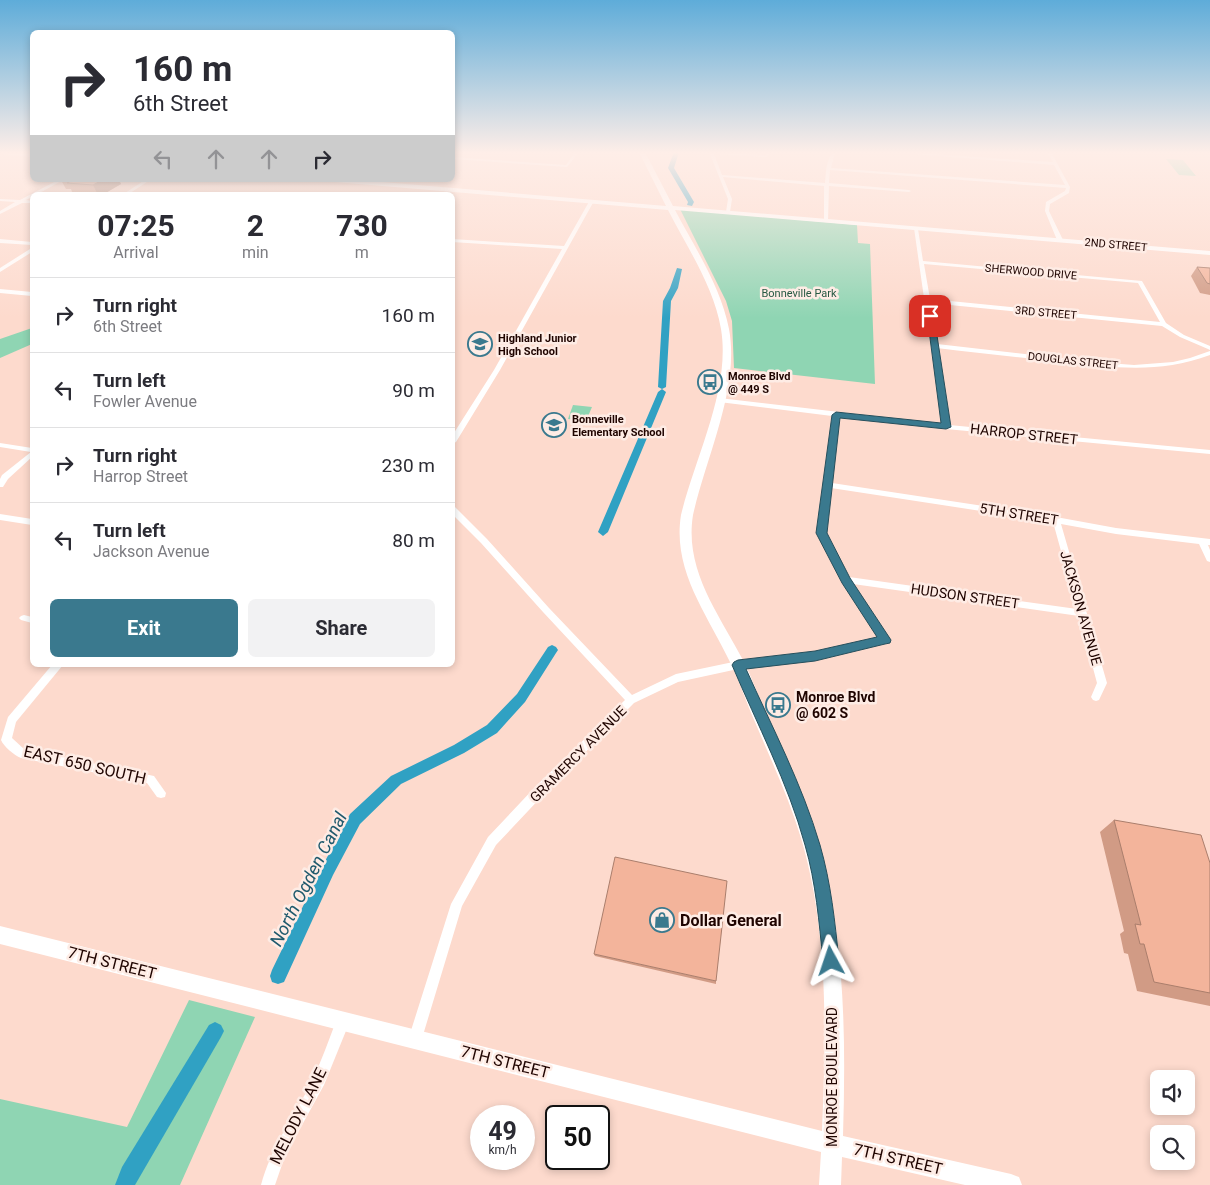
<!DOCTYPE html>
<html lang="en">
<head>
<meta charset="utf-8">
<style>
	:root { --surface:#fff; --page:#f2f2f3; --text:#2b2b33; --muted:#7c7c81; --line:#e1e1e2; --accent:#3a798e }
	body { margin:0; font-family:Roboto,sans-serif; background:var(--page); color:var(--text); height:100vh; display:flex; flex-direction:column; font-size:19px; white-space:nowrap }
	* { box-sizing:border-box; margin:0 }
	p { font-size:16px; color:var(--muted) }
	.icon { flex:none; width:28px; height:28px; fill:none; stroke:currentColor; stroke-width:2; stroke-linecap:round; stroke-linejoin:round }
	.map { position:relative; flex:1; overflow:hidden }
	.panel { position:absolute; left:30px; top:192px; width:425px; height:475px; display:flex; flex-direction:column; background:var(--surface); border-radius:8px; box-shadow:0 2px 8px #0003 }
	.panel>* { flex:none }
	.guide { position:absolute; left:30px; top:30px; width:425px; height:152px; border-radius:8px; box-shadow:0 2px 8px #0003; background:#fff; color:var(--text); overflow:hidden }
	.tools { position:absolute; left:1150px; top:1070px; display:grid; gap:10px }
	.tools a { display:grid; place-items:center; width:45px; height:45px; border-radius:8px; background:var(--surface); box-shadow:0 2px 8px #0003; font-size:25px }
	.speed { position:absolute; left:470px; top:1105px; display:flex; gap:10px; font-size:25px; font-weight:700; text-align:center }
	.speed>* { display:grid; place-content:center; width:65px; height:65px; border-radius:50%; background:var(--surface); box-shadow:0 2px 8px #0003; line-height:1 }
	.speed small { font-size:12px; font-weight:400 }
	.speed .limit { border:2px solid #111; border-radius:8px; background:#fff; color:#111 }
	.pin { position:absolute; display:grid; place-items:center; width:42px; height:42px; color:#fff; margin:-21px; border-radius:10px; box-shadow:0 2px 8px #0006 }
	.me { position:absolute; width:55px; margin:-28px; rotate:355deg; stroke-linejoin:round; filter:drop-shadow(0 0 4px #0008) }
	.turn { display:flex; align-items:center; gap:18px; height:105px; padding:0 20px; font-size:22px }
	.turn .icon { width:65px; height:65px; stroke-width:2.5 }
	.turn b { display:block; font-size:35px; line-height:42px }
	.lanes { display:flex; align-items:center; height:48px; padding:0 20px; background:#0003; justify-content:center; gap:25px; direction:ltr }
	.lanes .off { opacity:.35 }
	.eta { display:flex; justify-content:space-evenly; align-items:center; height:85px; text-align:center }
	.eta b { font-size:30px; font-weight:700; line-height:35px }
	.cta { display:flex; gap:10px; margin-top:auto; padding:10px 20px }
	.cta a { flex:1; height:58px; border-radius:8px; background:var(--accent); color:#fff; font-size:20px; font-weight:700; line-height:58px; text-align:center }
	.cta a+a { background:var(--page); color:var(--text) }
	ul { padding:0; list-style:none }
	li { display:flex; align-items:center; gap:15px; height:75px; padding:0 20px; border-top:1px solid var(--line) }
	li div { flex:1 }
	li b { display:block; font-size:19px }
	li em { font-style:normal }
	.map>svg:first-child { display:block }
</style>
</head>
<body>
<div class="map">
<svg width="1210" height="1185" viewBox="0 0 1210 1185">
	<rect width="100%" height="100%" fill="#fddacd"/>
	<g fill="#8fd5b3">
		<polygon points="1166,159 1183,160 1196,176 1179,175"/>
		<polygon points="680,209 857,225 858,243 870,244 875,384 734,368 732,321 726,301"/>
		<polygon points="32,328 32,344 0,358 0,339"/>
		<polygon points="573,405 592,407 586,421 568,419"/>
		<polygon points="189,1000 255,1017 180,1185 0,1185 0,1099 127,1127"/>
	</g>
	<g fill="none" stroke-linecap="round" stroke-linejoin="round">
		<g fill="#30a1c3" fill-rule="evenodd">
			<polygon points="674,152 679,152 674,168 694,202 692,206 687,205 688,202 668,168"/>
			<polygon points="677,268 682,269 678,288 671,301 666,387 662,389 666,392 608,532 603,536 598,532 658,392 662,389 658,387 663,301 670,288"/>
			<polygon points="552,645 556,647 558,650 556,653 525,702 497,733 464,753 401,784 360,824 333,875 284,982 278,984 272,982 270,976 272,970 323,865 350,814 391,776 454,745 487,725 517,694 548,647"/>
			<polygon points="215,1022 221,1025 224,1031 221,1037 135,1185 115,1185 122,1167 209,1025"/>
		</g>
		<g fill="#fff" fill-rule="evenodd">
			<polygon points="575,152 579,152 567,167 452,159 452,157 566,165"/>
			<path d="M699,152L765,155L767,152H771L766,157L714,154L722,175L825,183C826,171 826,161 833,152H837L834,157L831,168L1065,185L1054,165L887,152H902L1053,162L1047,152H1051L1070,187L1069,193L1050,204L1049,211L1063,240L1060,242L1057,240L1045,211L1046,202L1065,191L1066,188L830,170L829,183L909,190L911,191L909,192L829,186L828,221L826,222L824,221V186L723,177L732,199L730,212L728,213L726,212L728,199L710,154Z"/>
			<polygon points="1186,152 1210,152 1210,154 1188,153"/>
			<polygon points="58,180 63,180 36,195 32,195 32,197 26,200 32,201 32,203 22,203 0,214 0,211 15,202 0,201 0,199 20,200"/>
			<polygon points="145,180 150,180 127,195 122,195"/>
			<polygon points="590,200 594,201 500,370 456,442 452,444 452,436 494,370 562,249 452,242 452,239 564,246"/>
			<path d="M914,228L918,229L923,261L1142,281L1166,323L1184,335L1210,346V350L1208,349L1180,337L1162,326L930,303L937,344L1095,362L1134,365L1173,362L1190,358L1210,351V355C1156,375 1111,367 1055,361C1016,357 976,353 937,348L949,425L1210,450V454L946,429L839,416L832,483L1056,517L1116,528L1210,539V545H1208L1210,550V562L1207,561L1199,544L1116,534L1061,524L1107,683L1099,700L1096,701L1093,700L1091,697L1097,683L1079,616L853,584L888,637L890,640L888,643L815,660L738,669L678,682L634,703L545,793L496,845L462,906L420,1045L415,1047L410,1045L408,1040L451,904L488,837L537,785L625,700L543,612L481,543L452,514V507H455L487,539L549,608L632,695L676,674L738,661L815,652L879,638L843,582L818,533L832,416L719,402L716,400L719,398L942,424ZM924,264L1138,283L1160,322L930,299ZM831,488L1053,522L1077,609L849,577L826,533Z"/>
			<polygon points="0,239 32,242 32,245 0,243"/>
			<polygon points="30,249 32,249 32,252 0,272 0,268"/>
			<polygon points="0,289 32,292 32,296 0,293"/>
			<polygon points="0,443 32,448 32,457 8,479 3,487 0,487 0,479 2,475 31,452 0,447"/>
			<polygon points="0,514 32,519 32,525 0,520"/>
			<polygon points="24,615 32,617 32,623 21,620 19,618 21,616"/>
			<path d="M52,665H63L16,722L12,738L24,749L154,776L166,793L165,797L161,798L157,797L147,783L21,758C14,755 4,747 1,740L8,717Z"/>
			<path d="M343,1014L348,1016L350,1021L324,1085L285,1156L275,1185H261C271,1148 293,1118 310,1085C321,1063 329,1039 338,1016Z"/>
		</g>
		<g fill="#fff" fill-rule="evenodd">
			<polygon points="0,152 32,153 32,157 0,154"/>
			<path d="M639,152H645L673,206L1210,251V255L675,210C695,248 721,287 729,329C740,388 706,457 693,515C684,571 720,615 744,662C754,682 761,704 770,724C787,762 806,800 818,840C845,936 846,1037 843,1136L1011,1174L1019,1177L1022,1185H965L842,1157L841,1185H819L821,1152L0,944V926L822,1131C826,1034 829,933 801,838C789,798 771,760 755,722C746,702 740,682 730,662C708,615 672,571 681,515C695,457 731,389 721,329C714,287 687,247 668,210L335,182L332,180H358L666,206Z"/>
		</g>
	</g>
	<g fill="#d19b85">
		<polygon points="61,180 119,180 121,184 102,195 73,195 71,189 66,189"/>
		<polygon points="1197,267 1210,268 1210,295 1200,293 1191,276"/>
		<polygon points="1114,820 1210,863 1210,1006 1137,991 1128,954 1124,953 1120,934 1124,931 1100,832"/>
		<polygon points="594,954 716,981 716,984 595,956"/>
	</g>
	<polygon fill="#aa7e6c" points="102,180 119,180 121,184 102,195 98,195 93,185"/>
	<g fill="#f3b49b" stroke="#aa7e6c">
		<polygon points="73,180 102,180 93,185 67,183"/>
		<polygon points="1197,267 1210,268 1210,284 1207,283"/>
		<polygon points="1114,820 1201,835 1210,863 1210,993 1154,982 1144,944 1140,944 1135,924 1141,925"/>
		<polygon points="615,857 727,881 716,981 594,954"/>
	</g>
	<linearGradient id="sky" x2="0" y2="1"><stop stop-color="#5eacd9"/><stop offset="0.48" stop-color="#feeee8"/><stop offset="1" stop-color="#feeee8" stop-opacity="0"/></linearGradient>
	<rect width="1210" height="318" fill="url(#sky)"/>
	<path fill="#3a798e" stroke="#264f5c" d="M927,315L934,316L951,427L946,429L840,418L827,533L850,578L891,640L890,643L885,644L815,661L746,669C772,727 802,784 820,845C831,883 835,922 839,961L837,967L831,969L825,967L823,961C819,922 816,883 805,845C788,783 757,724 732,665L734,662L738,660L815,651L877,637L842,583L816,533L832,415L836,412L941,423Z"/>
	<defs>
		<symbol id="school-ring" viewBox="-11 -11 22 22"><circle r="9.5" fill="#feece5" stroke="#3a798e" stroke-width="1.5"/><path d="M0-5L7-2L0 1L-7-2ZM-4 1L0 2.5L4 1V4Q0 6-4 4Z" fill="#3a798e"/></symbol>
		<symbol id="bus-ring" viewBox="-11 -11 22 22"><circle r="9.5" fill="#feece5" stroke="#3a798e" stroke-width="1.5"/><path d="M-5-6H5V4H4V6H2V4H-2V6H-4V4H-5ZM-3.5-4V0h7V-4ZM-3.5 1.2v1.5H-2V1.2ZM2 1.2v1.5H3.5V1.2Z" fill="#3a798e"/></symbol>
		<symbol id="shop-ring" viewBox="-11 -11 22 22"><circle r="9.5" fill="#feece5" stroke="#3a798e" stroke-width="1.5"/><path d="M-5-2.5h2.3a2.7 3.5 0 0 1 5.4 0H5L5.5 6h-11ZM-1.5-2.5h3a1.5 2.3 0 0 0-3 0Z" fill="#3a798e"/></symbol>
	</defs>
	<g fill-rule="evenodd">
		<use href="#school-ring" x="466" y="330" width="28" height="28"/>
		<use href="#bus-ring" x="696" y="368" width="28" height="28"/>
		<use href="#school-ring" x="540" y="411" width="28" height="28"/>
		<use href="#bus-ring" x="764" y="691" width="28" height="28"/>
		<use href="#shop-ring" x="648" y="906" width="28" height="28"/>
	</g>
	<g text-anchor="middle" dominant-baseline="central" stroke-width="5" stroke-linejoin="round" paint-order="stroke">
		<g font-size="11" fill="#1f0400" stroke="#feece5">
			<text transform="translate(1116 245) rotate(5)">2ND STREET</text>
			<text transform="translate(1031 272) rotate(5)">SHERWOOD DRIVE</text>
			<text transform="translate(1046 313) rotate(5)">3RD STREET</text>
			<text transform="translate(1073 361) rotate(6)">DOUGLAS STREET</text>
		</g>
		<g font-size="11" fill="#285a44" stroke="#feece5">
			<text x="799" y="293">Bonneville Park</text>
		</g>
		<g font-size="11" font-weight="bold" fill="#1f0400" stroke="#feece5" text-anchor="start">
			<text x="498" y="338">Highland Junior<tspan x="498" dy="13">High School</tspan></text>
			<text x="728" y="376">Monroe Blvd<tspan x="728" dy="13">@ 449 S</tspan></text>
			<text x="572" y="419">Bonneville<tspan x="572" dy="13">Elementary School</tspan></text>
		</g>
		<g font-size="14" fill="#1f0400" stroke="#feece5">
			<text transform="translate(1024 434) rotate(6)">HARROP STREET</text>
			<text transform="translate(1019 514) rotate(9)">5TH STREET</text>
			<text transform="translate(965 596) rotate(8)">HUDSON STREET</text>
			<text transform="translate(1081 608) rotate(74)">JACKSON AVENUE</text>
			<text transform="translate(578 754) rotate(-45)">GRAMERCY AVENUE</text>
			<text transform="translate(832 1077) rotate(-90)">MONROE BOULEVARD</text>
		</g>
		<g font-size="14" font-weight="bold" fill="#1f0400" stroke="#feece5" text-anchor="start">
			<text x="796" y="697">Monroe Blvd<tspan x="796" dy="16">@ 602 S</tspan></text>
		</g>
		<g font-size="16" fill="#1f0400" stroke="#feece5">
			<text transform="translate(85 765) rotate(13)">EAST 650 SOUTH</text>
			<text transform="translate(112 963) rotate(14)">7TH STREET</text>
			<text transform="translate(505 1062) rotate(14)">7TH STREET</text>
			<text transform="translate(298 1116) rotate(-63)">MELODY LANE</text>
			<text transform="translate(898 1159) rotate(13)">7TH STREET</text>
		</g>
		<g font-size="16" font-weight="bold" fill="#1f0400" stroke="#feece5" text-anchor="start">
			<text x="680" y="920">Dollar General</text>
		</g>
		<g font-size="18" font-style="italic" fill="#205a6d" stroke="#feece5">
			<text transform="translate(308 879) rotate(-63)">North Ogden Canal</text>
		</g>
	</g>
</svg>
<div class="tools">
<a><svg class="icon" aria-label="sound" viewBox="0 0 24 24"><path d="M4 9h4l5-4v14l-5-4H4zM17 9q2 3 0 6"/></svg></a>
<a><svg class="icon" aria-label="search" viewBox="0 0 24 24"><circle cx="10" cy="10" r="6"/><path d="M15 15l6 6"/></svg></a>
</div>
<div class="speed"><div>49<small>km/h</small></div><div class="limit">50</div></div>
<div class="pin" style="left:930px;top:316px;background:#d93025"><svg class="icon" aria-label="arrive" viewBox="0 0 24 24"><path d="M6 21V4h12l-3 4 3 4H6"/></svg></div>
<svg class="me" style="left:831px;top:961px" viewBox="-20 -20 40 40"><path d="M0-17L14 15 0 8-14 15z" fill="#3a798e" stroke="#fff" stroke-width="4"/></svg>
<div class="guide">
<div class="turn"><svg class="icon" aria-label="right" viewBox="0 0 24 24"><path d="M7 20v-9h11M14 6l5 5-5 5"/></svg><div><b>160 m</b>6th Street</div></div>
<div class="lanes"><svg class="icon off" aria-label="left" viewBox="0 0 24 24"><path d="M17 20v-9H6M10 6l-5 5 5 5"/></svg><svg class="icon off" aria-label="ahead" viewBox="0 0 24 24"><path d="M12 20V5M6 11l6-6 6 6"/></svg><svg class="icon off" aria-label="ahead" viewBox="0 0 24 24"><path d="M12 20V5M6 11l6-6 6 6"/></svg><svg class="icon" aria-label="right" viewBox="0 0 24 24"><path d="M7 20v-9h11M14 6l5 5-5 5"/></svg></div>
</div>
<section class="panel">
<div class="eta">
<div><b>07:25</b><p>Arrival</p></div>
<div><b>2</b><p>min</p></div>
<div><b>730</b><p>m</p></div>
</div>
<ul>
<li><svg class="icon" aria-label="right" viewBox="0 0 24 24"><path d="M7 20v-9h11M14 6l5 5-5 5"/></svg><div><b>Turn right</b><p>6th Street</p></div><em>160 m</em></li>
<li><svg class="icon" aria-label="left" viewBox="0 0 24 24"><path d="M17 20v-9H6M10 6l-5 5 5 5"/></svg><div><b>Turn left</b><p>Fowler Avenue</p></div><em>90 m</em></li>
<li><svg class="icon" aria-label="right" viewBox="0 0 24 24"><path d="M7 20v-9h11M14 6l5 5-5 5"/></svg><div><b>Turn right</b><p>Harrop Street</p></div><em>230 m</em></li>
<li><svg class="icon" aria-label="left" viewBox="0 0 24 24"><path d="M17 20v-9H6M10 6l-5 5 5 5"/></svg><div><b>Turn left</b><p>Jackson Avenue</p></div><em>80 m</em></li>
</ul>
<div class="cta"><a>Exit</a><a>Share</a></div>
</section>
</div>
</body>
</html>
